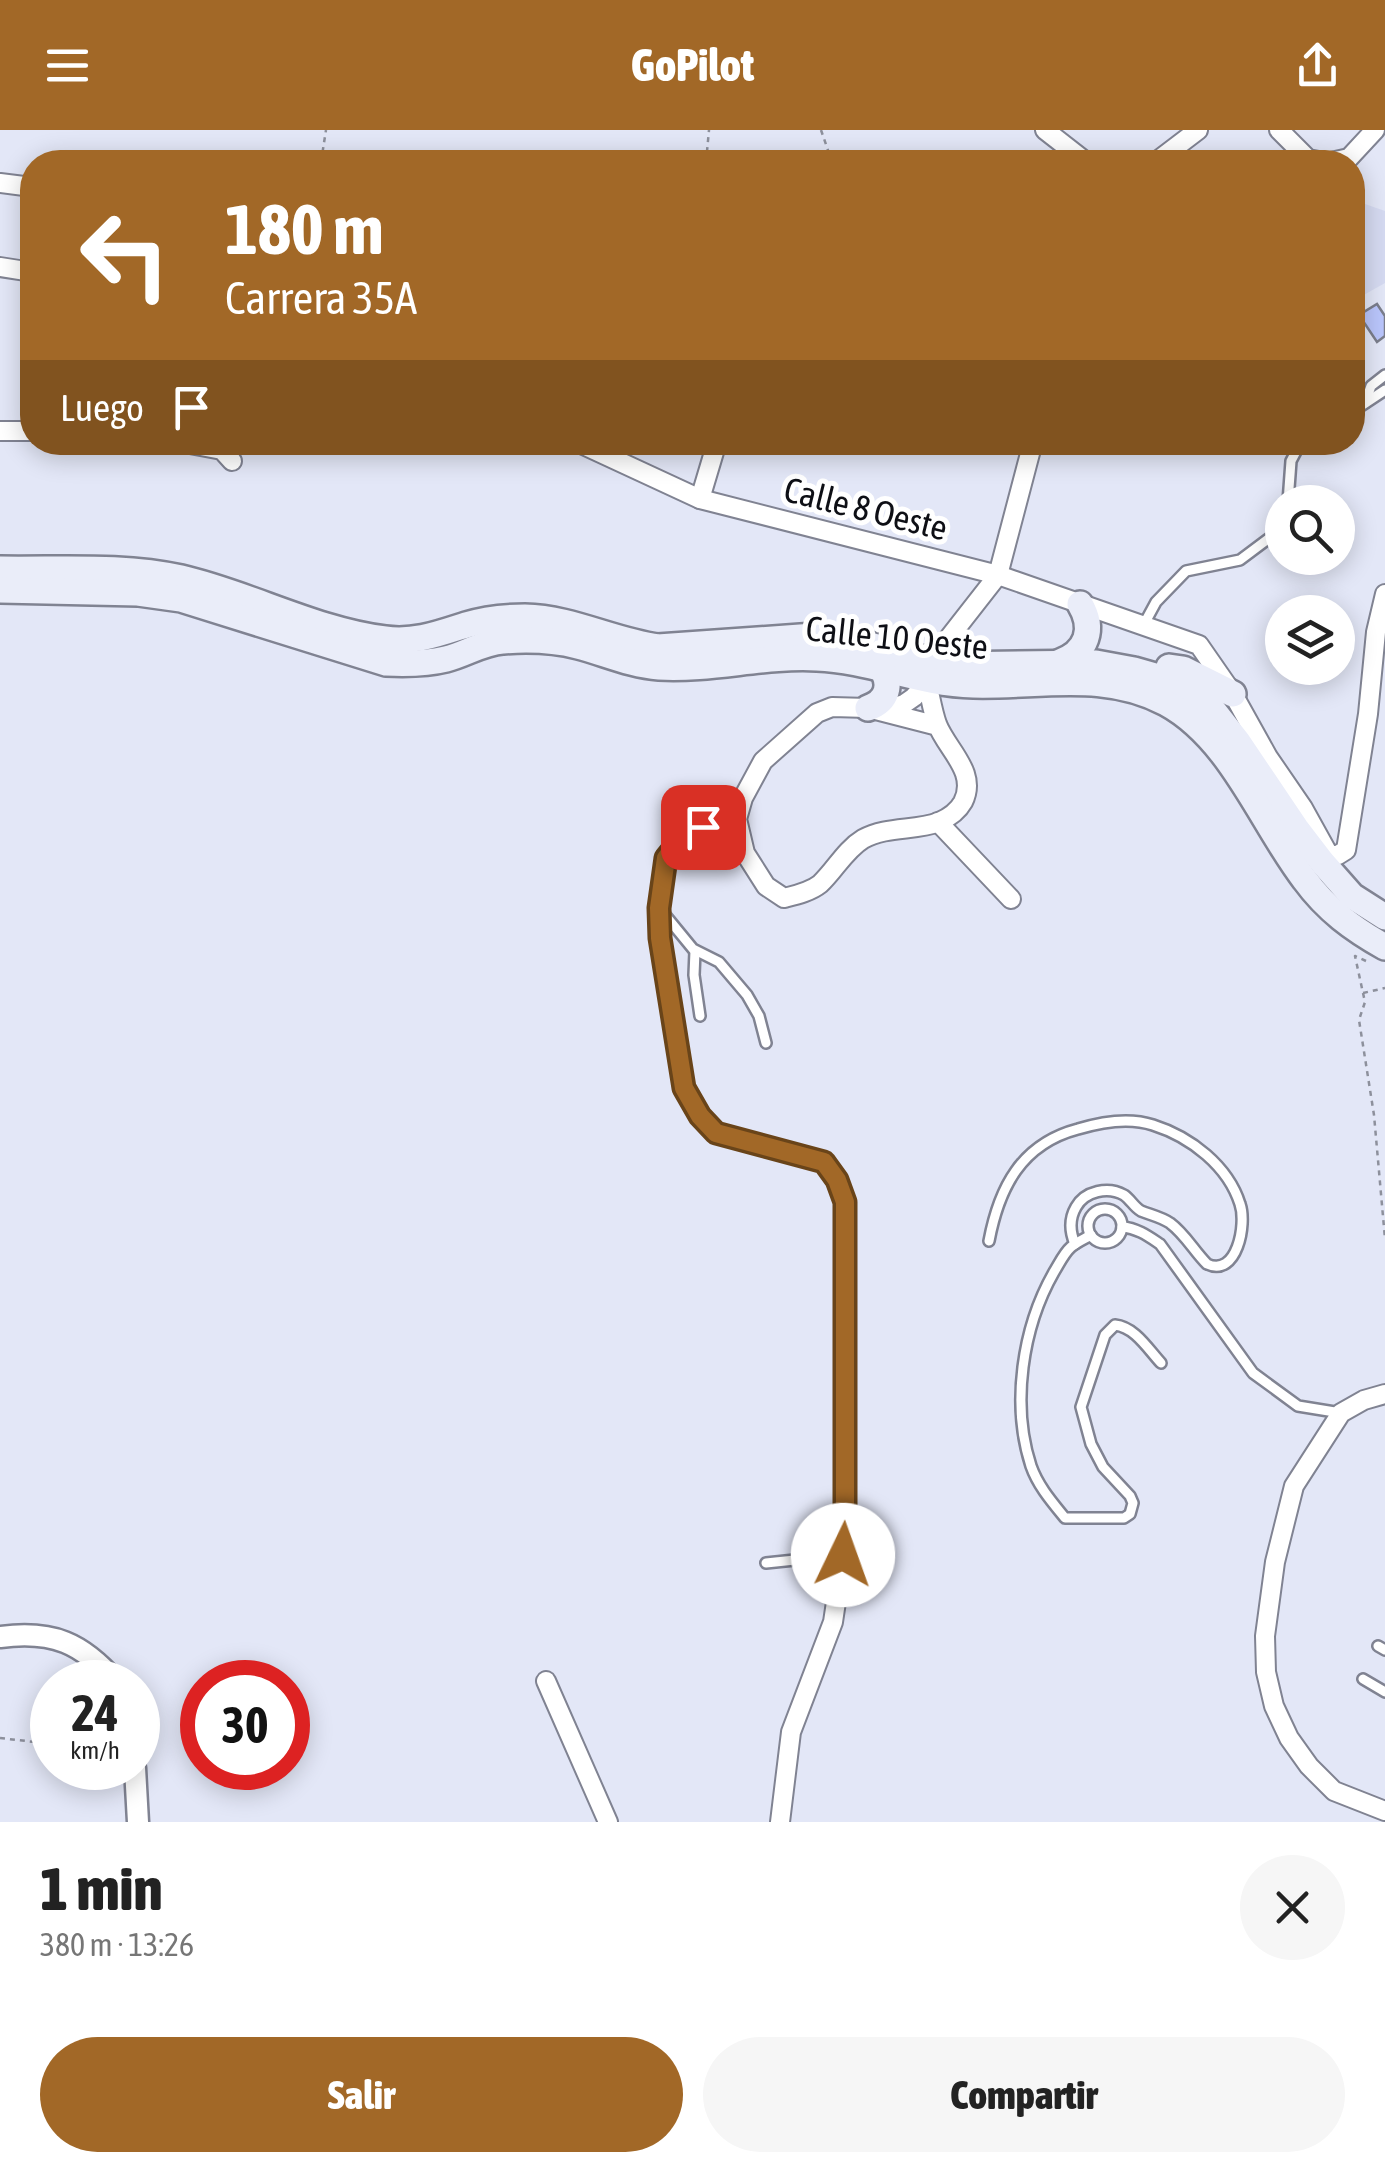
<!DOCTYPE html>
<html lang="es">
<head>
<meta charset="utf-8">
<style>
	:root { --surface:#fff; --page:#f6f6f6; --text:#222; --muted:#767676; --accent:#a26827 }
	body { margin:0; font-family:"Asap Condensed",sans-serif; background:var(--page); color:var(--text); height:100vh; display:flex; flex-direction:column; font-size:38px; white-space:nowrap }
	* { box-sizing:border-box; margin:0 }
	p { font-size:32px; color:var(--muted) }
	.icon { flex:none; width:55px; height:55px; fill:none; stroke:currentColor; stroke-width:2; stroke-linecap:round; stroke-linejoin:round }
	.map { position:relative; height:1692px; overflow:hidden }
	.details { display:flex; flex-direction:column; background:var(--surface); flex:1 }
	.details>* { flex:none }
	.top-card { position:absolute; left:20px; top:20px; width:1345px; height:305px; border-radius:40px; box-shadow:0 5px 25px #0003; background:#a26827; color:#fff; overflow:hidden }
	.tools { position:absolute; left:1265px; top:355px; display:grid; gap:20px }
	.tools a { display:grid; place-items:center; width:90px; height:90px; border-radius:50%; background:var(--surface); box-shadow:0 5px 25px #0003; font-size:50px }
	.speed { position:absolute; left:30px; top:1530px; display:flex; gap:20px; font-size:50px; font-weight:700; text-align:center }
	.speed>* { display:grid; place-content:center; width:130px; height:130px; border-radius:50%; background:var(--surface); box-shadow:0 5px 25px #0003; line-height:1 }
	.speed small { font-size:25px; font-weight:400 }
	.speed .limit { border:15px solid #d22; background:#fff; color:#111 }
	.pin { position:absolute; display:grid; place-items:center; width:85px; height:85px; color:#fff; margin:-42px; border-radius:20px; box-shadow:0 5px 15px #0006 }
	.me { position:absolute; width:110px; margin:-55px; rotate:3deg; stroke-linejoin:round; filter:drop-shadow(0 0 8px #0008) }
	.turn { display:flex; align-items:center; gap:35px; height:210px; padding:0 40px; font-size:45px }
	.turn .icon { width:130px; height:130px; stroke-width:2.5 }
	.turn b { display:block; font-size:70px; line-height:85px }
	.then { display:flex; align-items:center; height:95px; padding:0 40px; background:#0003; gap:20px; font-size:38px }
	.round { display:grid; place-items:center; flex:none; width:105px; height:105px; border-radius:52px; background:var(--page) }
	.head { display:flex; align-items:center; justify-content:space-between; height:170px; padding:0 40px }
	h1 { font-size:60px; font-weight:800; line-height:75px }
	.button { display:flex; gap:20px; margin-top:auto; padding:20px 40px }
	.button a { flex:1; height:115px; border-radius:60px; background:var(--accent); color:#fff; font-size:40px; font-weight:800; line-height:115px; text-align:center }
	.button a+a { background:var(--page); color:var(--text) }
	header { display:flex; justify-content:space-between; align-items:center; height:130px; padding:0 40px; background:var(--accent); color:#fff; font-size:45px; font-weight:800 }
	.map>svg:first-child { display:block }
</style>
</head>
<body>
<header><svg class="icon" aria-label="menu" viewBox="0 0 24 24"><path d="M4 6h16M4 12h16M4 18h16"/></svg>GoPilot<svg class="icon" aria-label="share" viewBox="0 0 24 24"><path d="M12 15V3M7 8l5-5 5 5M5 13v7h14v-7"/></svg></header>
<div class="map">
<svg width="1385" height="1692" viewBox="0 0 1385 1692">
	<rect width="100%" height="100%" fill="#e3e7f7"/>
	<polygon fill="#d5daf1" points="1365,74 1385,81 1385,153 1353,171 1353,97"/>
	<polygon fill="#bac6fc" stroke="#7b7e8c" stroke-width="2.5" points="1377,174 1385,186 1385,206 1377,212 1359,185"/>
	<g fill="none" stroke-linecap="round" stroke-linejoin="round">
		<defs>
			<g id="service">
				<polyline points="1365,273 1371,256 1385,245"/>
				<polyline points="1352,282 1385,260"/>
				<polyline points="1288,372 1291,331 1301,312"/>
				<polyline points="1143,496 1156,472 1186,441 1240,430 1276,403 1282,389"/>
				<polyline points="661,780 693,819 719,832 747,865 759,886 766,913"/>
				<polyline points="695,821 694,845 700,886"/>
				<circle cx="1105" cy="1096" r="17"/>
				<path d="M1122,1097C1137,1098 1148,1106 1160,1114L1253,1243L1298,1276L1341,1283"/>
				<path d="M1091,1105C1084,1109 1077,1112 1071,1117C1064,1123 1059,1134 1054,1142C1022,1198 1011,1275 1031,1336C1038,1356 1052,1372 1065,1388H1124L1130,1384L1133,1373L1130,1366L1103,1337L1091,1314L1081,1277L1105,1205L1115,1195C1135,1197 1148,1219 1161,1233"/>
				<path d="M989,1111C999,1058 1021,1014 1078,999C1101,992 1129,987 1153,995C1191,1007 1228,1036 1240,1074C1247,1094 1237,1148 1207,1134C1194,1121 1185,1104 1170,1093C1161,1087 1151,1085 1141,1081C1134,1077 1131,1070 1124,1065C1108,1056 1085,1061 1076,1077C1069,1089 1070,1102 1075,1114"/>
				<polyline points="766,1433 843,1425"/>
				<polyline points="1378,1516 1385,1520"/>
				<polyline points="1363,1549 1385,1562"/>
			</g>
			<g id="minor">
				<polyline points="1045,0 1086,32"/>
				<polyline points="1279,0 1308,29 1324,32"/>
				<polyline points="1156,32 1198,0"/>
				<polyline points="1331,32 1349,28 1375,0"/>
				<polyline points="0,53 32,57"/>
				<polyline points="0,137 32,142"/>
				<polyline points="0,301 32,301"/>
				<polyline points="179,312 222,320 232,331"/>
				<polyline points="577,312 700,369 998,445 1199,515 1233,564 1268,627 1303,678 1329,725 1338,725 1346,720 1368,584 1376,502 1385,464"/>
				<polyline points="700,369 717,312"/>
				<path d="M926,549C930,564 932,580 937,594C947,620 978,642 963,672C958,681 948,688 939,692C915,701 887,696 863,709C845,720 835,740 820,754C810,762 796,765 784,768L766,756L745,723L737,689L743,668L763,631L817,583L832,577L868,578L938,596"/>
				<polyline points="884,580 904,574 914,567 921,559 937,523 998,445 1033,312"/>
				<polyline points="737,689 703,697 682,709 666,728 659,778 660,808 684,958 700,986 717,1003 824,1032 837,1050 845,1072 845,1391 843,1425 833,1492 791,1602 780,1692"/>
				<polyline points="938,692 1011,769"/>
				<polyline points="1385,1264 1364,1270 1341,1283 1294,1356 1275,1432 1265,1506 1266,1542 1274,1576 1289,1608 1309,1636 1334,1661 1385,1681"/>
				<polyline points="546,1551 608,1692"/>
			</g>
			<g id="tertiary">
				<path d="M0,1507C53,1500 82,1513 116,1552"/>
				<polyline points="135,1638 138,1692"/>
			</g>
			<g id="secondary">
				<path d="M0,439C60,440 123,435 181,448C250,464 314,500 385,509C414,513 438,504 466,495C485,489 506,487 525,487C572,488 613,511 658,517L814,506L858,512L948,535L1096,533L1134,540L1162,548L1193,563L1213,580L1238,612L1296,698L1322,732L1352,766L1385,787"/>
				<path d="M0,460L138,463L181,469L386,533C407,534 426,534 446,529C466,524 483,512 503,511C529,509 554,510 578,516C605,523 631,535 659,537C712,540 765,525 817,528C870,530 920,554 973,555C1040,557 1104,540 1166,573C1232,609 1261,693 1305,750C1327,780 1353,799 1385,817"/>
				<path d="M1060,532C1087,522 1095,499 1080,474"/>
				<polyline points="1169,537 1183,539 1233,564"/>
				<path d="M868,578C888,571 892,554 881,538"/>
			</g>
		</defs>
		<use href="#service" stroke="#808392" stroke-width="14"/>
		<use href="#minor" stroke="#808392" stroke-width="22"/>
		<use href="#tertiary" stroke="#808392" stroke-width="25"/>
		<use href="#secondary" stroke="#808392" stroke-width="30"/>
		<g stroke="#8d909c" stroke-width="2.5" stroke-dasharray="5 5" stroke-linecap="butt">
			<polyline points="821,0 832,32"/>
			<polyline points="321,32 326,0"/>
			<polyline points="706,32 709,0"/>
			<polyline points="1366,831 1355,826 1363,863 1385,858"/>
			<polyline points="1363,863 1365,872 1359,890 1374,985 1385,1109"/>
			<polyline points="0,1608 52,1614"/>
		</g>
		<use href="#service" stroke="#fff" stroke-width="9"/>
		<use href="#minor" stroke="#fff" stroke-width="18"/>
		<use href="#tertiary" stroke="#fff" stroke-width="20"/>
		<use href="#secondary" stroke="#eaedf9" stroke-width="25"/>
	</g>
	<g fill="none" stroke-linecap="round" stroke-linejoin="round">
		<defs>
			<polyline id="route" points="703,697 682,708 666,728 659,778 660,808 684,958 700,986 716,1003 824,1032 837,1050 845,1072 845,1390 843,1425"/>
		</defs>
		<use href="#route" stroke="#694419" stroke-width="25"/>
		<use href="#route" stroke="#a26827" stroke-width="18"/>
	</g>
	<g text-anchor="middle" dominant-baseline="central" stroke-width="10" stroke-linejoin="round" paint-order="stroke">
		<g font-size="35" fill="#0e0f15" stroke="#fff">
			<text transform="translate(866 378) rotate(14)">Calle 8 Oeste</text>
			<text transform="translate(897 507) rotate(6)">Calle 10 Oeste</text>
		</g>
	</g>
</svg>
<div class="tools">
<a><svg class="icon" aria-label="search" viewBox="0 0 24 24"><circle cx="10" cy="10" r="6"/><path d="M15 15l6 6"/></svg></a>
<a><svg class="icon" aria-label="layers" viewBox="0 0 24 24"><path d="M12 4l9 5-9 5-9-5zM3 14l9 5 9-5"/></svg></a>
</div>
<div class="speed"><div>24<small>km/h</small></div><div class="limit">30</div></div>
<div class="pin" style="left:703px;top:697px;background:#d93025"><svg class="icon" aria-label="arrive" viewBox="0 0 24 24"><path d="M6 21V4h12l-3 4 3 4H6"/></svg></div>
<svg class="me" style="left:843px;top:1425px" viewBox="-20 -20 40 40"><circle r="19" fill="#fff"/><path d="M0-13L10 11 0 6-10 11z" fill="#a26827"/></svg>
<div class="top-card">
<div class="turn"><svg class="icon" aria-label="left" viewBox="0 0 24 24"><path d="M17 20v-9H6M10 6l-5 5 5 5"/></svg><div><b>180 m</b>Carrera 35A</div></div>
<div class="then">Luego<svg class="icon" aria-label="arrive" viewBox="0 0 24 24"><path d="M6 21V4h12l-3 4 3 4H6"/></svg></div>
</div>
</div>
<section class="details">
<div class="head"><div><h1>1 min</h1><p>380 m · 13:26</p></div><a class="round"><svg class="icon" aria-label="close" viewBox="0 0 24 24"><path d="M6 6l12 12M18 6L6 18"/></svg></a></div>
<div class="button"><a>Salir</a><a>Compartir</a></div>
</section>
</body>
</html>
